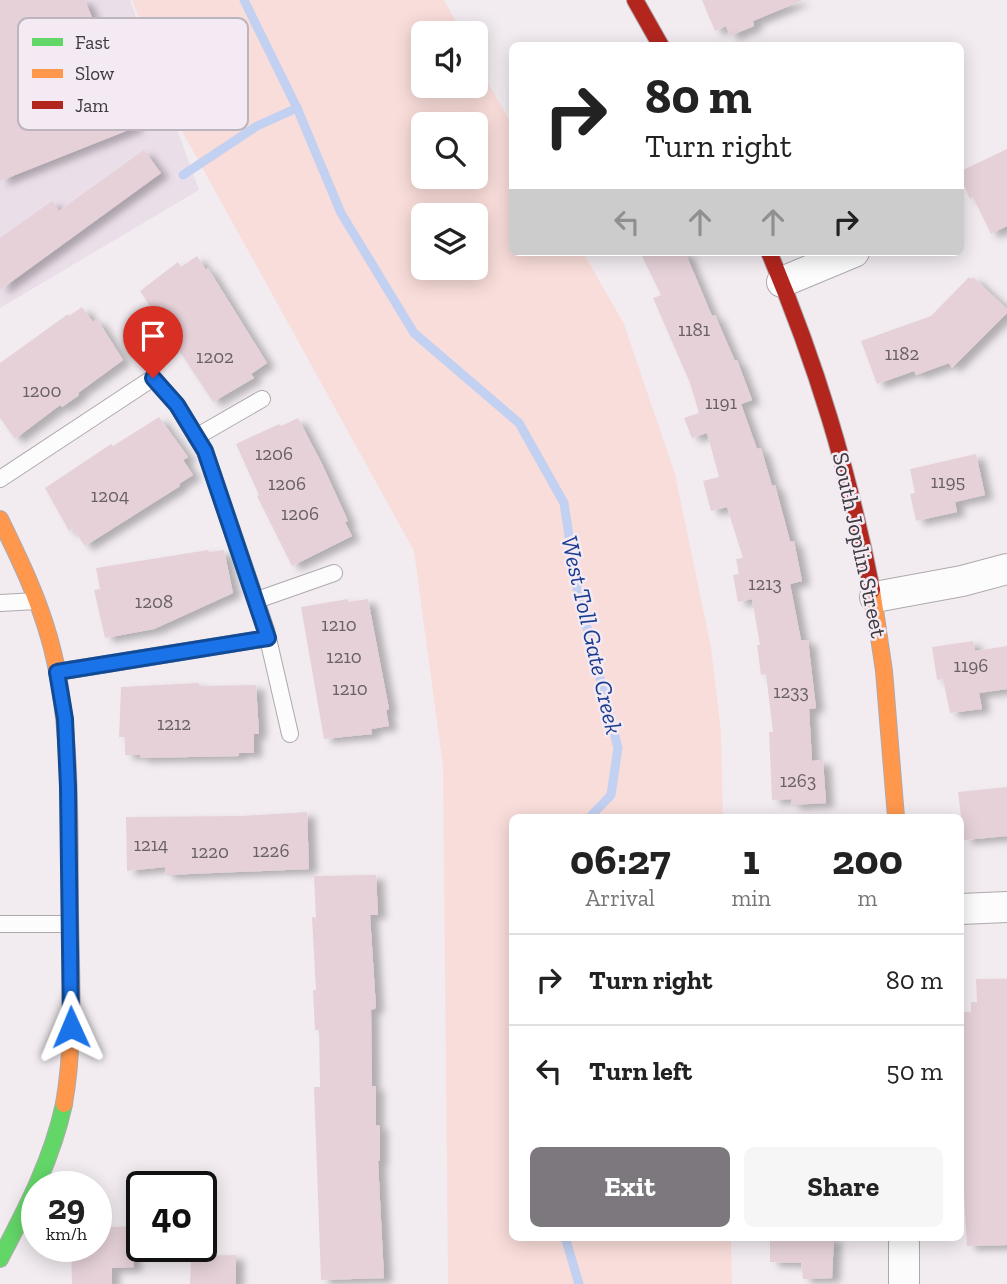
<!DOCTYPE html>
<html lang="en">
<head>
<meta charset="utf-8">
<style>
	:root { --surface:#fff; --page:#f6f6f6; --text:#222; --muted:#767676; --line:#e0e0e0; --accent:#7d787d }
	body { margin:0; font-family:"Zilla Slab",serif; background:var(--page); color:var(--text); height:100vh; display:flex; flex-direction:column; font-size:26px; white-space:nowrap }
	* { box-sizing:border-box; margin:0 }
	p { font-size:23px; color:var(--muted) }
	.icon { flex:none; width:38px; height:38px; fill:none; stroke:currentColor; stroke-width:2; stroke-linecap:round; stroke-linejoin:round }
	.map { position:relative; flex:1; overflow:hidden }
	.details { position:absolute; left:509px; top:814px; width:455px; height:427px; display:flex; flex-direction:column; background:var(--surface); border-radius:10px; box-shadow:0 4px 18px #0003 }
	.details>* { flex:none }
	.top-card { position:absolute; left:509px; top:42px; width:455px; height:214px; border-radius:10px; box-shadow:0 4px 18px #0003; background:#fff; color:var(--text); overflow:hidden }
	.controls { position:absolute; left:411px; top:21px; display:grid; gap:14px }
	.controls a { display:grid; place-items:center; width:77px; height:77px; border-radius:10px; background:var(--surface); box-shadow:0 4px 18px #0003; font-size:35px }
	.speed { position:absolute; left:21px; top:1171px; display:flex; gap:14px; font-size:35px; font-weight:700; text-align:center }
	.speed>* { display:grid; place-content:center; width:91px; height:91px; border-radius:50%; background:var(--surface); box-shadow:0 4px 18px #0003; line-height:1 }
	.speed small { font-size:18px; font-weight:400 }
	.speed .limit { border:4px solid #111; border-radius:10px; background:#fff; color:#111 }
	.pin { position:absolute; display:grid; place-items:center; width:60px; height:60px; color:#fff; margin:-72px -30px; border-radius:50% 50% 50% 0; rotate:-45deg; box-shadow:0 0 7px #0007 }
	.pin .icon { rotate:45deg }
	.me { position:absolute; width:77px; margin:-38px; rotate:359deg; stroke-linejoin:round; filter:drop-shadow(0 0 5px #0008) }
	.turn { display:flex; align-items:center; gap:24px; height:147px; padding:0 21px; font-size:32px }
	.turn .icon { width:91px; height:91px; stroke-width:2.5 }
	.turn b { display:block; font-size:49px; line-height:60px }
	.lanes { display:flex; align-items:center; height:66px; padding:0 21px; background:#0003; justify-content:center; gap:35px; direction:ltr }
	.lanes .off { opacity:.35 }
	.eta { display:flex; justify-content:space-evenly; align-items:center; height:119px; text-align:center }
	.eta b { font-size:42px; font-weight:800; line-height:49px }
	.cta { display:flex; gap:14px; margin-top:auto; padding:14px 21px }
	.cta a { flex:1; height:80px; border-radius:10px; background:var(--accent); color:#fff; font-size:28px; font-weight:800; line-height:80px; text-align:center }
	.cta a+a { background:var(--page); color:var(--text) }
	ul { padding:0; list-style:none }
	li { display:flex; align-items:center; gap:21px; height:91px; padding:0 21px; border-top:2px solid var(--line) }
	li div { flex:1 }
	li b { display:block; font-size:26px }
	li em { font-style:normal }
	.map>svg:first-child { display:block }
</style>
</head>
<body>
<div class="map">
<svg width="1007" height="1284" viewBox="0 0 1007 1284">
	<defs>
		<filter id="shadow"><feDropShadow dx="8" dy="4.5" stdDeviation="3.5" flood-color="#0004"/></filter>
	</defs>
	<rect width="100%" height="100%" fill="#f2ecf1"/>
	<polygon fill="#eadee9" points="0,0 130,0 199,190 0,308"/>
	<path fill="#f9ddda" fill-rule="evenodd" d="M132,0H444L462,33H424V86H476V61L513,127V252H583L624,324L675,474L711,647L721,731L723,817H513V1237H731L732,1284H448L443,767L414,551L183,133ZM424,124H476V177H424ZM424,215H476V268H424Z"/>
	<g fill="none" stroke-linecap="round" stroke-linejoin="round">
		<g stroke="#c2d0f1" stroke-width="9">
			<polyline points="244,0 297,108 341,213 414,333 519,423 564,503 577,589 618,748 611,795 590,817"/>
			<polyline points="183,175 257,126 297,108"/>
			<polyline points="565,1237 579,1284"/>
		</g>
	</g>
	<g fill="#e6d1d9" filter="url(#shadow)">
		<polygon points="0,0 85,0 136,127 0,181"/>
		<polygon points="702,0 803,0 753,21 754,26 730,36 726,26 715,31"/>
		<polygon points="1007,149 1007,226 991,234 973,197 970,199 961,179 961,171"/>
		<polygon points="144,150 161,173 0,290 0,238 52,201 59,211"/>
		<polygon points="640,252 685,252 712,316 715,315 735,361 737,360 752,400 741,404 757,449 761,448 772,486 775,485 790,541 794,541 802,581 790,584 801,640 808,640 816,708 809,709 812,761 823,760 826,803 792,805 791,799 772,800 769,732 773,732 766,674 761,675 757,645 760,645 752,599 738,602 733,575 739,574 736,559 743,558 727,507 711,511 703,481 719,477 707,433 692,438 684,418 699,413 690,383 653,298 661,295"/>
		<polygon points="197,256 206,270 208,268 267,363 251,374 254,378 213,402 140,291 178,262 181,267"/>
		<polygon points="969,277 972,279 973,277 1007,309 1007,313 952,368 949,363 916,375 914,371 877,384 861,341 931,316"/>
		<polygon points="82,307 93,322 97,319 123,360 78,393 79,395 62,407 60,405 15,439 0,418 0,363 68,314 69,316"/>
		<polygon points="159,417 188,457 183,460 193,475 179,484 180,486 85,546 73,528 69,531 45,488 111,444 113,446"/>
		<polygon points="298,418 322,464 348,521 345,522 352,536 292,566 257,496 259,495 236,444 279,424 281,426"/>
		<polygon points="976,454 985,495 955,502 957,512 916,521 910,494 915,493 910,469"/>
		<polygon points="208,550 209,552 224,550 233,593 154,629 105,638 94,590 100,589 96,568"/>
		<polygon points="348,599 348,602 368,599 389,709 386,710 389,726 371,729 372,734 324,739 301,607"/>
		<polygon points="973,641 975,651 1007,646 1007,689 979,693 982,709 950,713 943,679 937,680 932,647"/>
		<polygon points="199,683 199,686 256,685 259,734 254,734 254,753 239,753 239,756 140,758 140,755 125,755 125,737 119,737 121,687"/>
		<polygon points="1007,787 1007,836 964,840 958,792"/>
		<polygon points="307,812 309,869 166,875 165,867 127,871 126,817 241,816"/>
		<polygon points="376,875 378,915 370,915 376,1008 371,1010 372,1086 376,1086 376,1125 380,1126 380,1161 378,1161 384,1278 321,1280 314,1087 320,1087 319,1030 315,1030 313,990 316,990 312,917 316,918 314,876"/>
		<polygon points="976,979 1007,979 1007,1245 967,1246 962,1160 961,1012 971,1012 971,1002 977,1002"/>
		<polygon points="132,1226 134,1267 112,1268 112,1284 72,1284 71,1246 96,1246 96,1228"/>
		<polygon points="770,1237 834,1237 832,1278 803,1279 801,1263 770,1262"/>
		<polygon points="236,1255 236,1284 190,1284 191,1256"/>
	</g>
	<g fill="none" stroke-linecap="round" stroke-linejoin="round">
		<defs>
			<g id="lane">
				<polyline points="196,437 262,399"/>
				<polyline points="0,479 153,378 177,405 205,451 266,630 290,734"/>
				<polyline points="257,600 334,573"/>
				<polyline points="0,603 37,601"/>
				<polyline points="57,672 268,638"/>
				<polyline points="0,924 70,924"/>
			</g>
			<g id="street">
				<polyline points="782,282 854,252"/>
				<polyline points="875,597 962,581 1007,569"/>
				<polyline points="961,909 1007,907"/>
				<polyline points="904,1237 904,1284"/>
			</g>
			<path id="fast" d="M0,1259C26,1209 52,1160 64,1104"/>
			<g id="slow">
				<path d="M0,519C19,558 37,595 49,637C73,720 69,827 70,913C71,977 75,1041 64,1104"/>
				<polyline points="872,590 884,671 896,817"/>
			</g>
			<g id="jam">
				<polyline points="635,0 661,46"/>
				<path d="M769,252C817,365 848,469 872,590"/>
			</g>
		</defs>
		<use href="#lane" stroke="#aea9ad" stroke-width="18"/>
		<use href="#street" stroke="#aea9ad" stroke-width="32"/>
		<use href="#fast" stroke="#aea9ad" stroke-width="18"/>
		<use href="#slow" stroke="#aea9ad" stroke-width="18"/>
		<use href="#jam" stroke="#aea9ad" stroke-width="18"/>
		<use href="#lane" stroke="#fdfcfd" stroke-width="16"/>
		<use href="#street" stroke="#fdfcfd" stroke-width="30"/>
		<use href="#fast" stroke="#63d668" stroke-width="16"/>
		<use href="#slow" stroke="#ff974d" stroke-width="16"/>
		<use href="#jam" stroke="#b3261e" stroke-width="16"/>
	</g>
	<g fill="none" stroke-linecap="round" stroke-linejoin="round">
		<defs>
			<polyline id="route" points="71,1027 68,787 65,719 57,672 268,638 205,451 177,405 153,378"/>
		</defs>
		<use href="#route" stroke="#114b97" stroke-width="18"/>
		<use href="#route" stroke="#1a73e8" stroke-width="12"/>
	</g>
	<g text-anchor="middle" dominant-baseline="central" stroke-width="5" stroke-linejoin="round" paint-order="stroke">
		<g font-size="19" fill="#686065">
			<text x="694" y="329">1181</text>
			<text x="902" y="353">1182</text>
			<text x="215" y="356">1202</text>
			<text x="42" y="390">1200</text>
			<text x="721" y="402">1191</text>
			<text x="274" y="453">1206</text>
			<text x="948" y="481">1195</text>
			<text x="287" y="483">1206</text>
			<text x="110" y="495">1204</text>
			<text x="300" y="513">1206</text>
			<text x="765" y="583">1213</text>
			<text x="154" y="601">1208</text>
			<text x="339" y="624">1210</text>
			<text x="344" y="656">1210</text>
			<text x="971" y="665">1196</text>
			<text x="350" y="688">1210</text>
			<text x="791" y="691">1233</text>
			<text x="174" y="723">1212</text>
			<text x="798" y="780">1263</text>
			<text x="151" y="844">1214</text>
			<text x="271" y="850">1226</text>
			<text x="210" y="851">1220</text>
		</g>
		<g font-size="23" fill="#3e3a3e" stroke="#f4eaf3">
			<text transform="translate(860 545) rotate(78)">South Joplin Street</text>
		</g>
		<g font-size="24" font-style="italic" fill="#1a3d91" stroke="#f4eaf3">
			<text transform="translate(592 635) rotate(77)">West Toll Gate Creek</text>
		</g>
	</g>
	<rect x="18" y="18" width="230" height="112" rx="10" fill="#f4eaf3" stroke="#bdb5bd" stroke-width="2"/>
	<rect x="32" y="38" width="31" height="8" fill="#63d668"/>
	<rect x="32" y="69" width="31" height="9" fill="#ff974d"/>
	<rect x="32" y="101" width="31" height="8" fill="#b3261e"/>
	<g font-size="19" fill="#3e3a3e">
		<text x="75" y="49">Fast</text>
		<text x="75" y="80">Slow</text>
		<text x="75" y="112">Jam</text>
	</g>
</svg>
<div class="controls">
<a><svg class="icon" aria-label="sound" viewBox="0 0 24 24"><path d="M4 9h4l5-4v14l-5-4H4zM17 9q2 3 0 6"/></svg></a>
<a><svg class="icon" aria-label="search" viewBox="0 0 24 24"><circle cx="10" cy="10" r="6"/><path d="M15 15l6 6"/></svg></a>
<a><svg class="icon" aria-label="layers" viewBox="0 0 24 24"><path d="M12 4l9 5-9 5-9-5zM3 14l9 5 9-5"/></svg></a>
</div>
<div class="speed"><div>29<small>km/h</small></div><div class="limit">40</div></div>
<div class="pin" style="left:153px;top:378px;background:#d93025"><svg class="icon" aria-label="arrive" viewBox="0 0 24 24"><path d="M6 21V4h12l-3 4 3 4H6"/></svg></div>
<svg class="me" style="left:71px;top:1027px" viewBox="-20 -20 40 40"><path d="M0-17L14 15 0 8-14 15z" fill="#1a73e8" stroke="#fff" stroke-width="4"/></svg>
<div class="top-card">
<div class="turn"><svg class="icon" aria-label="right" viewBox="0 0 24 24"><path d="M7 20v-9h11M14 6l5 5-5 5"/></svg><div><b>80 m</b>Turn right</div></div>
<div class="lanes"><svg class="icon off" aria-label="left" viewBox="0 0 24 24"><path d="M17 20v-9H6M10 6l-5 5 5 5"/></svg><svg class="icon off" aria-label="ahead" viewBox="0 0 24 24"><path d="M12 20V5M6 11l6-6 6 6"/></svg><svg class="icon off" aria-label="ahead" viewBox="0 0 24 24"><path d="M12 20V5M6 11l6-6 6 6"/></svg><svg class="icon" aria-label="right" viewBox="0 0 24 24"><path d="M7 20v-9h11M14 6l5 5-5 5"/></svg></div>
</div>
<section class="details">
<div class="eta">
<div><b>06:27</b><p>Arrival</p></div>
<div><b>1</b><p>min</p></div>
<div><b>200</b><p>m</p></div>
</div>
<ul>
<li><svg class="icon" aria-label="right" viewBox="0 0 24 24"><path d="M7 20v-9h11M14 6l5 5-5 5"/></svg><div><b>Turn right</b></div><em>80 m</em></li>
<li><svg class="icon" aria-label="left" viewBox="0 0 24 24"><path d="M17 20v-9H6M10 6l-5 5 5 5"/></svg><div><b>Turn left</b></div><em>50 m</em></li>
</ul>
<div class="cta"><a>Exit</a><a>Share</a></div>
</section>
</div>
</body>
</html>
